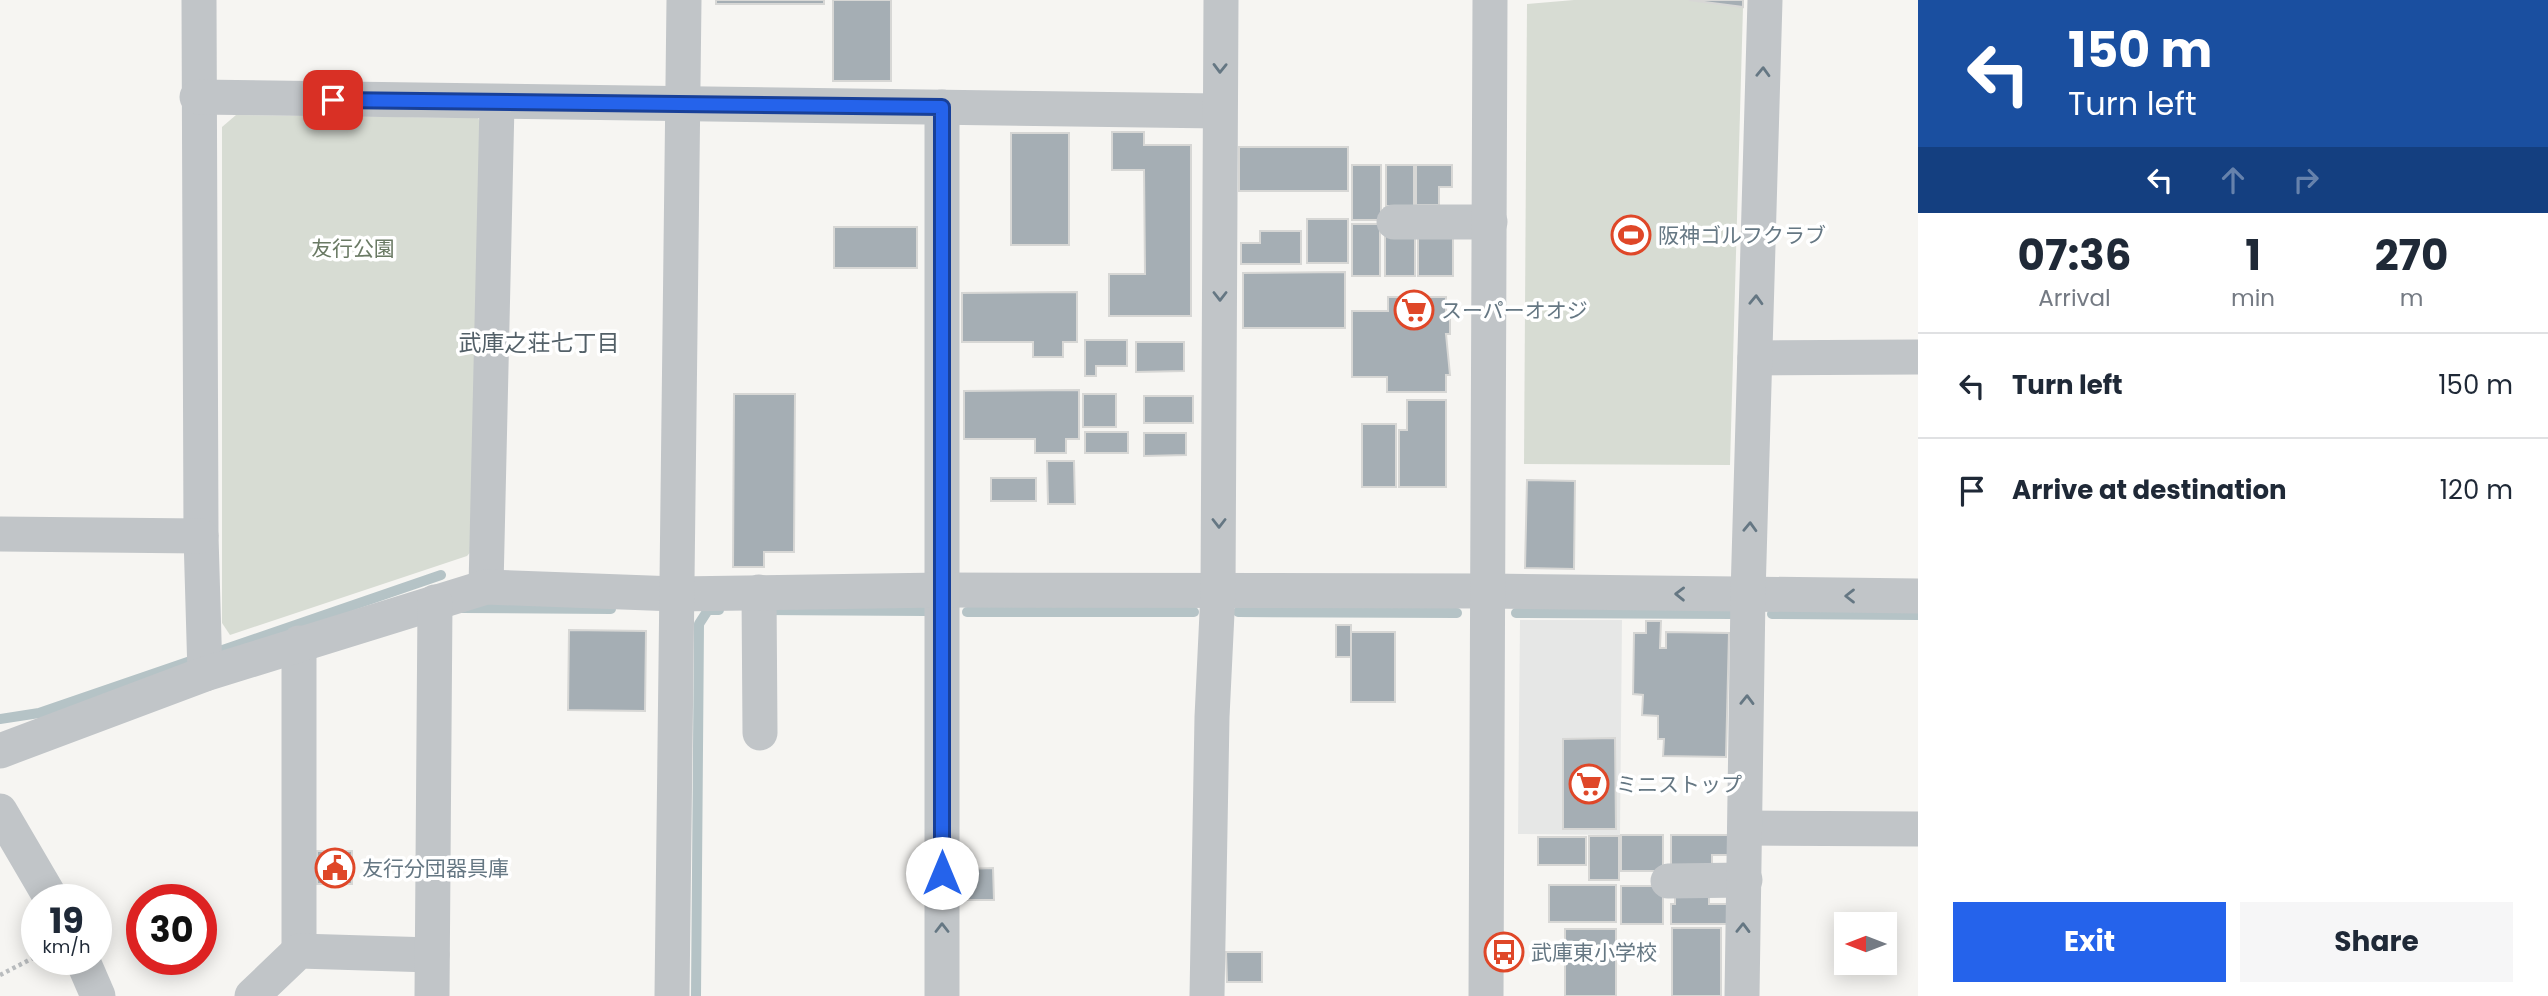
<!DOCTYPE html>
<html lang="en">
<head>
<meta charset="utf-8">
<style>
	:root { --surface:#fff; --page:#f6f6f7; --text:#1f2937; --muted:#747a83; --line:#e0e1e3; --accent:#2563eb }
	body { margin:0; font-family:Poppins,"Noto Sans JP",sans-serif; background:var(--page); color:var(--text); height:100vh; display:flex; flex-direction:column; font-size:26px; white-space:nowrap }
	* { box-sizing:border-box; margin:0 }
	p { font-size:23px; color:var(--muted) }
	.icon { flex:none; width:38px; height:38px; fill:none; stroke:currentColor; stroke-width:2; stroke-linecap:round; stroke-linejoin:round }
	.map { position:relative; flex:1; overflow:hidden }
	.panel { display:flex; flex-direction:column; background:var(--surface); width:630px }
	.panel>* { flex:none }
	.guide { background:#1a4fa0; color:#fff; overflow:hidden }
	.needle { width:46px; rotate:270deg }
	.tools { position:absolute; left:1834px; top:912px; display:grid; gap:14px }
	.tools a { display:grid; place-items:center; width:63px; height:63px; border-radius:0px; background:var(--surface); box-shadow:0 4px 18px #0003; font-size:35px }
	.speed { position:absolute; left:21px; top:884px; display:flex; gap:14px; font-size:35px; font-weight:700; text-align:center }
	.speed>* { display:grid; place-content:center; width:91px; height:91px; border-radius:50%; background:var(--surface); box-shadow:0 4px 18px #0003; line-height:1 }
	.speed small { font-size:18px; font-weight:400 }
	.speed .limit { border:10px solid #d22; background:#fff; color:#111 }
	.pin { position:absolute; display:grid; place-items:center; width:60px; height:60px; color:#fff; margin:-30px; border-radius:14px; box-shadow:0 4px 10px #0006 }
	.me { position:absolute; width:77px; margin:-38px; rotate:0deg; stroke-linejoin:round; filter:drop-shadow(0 0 5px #0008) }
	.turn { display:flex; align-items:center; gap:24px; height:147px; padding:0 35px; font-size:32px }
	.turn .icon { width:91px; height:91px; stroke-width:2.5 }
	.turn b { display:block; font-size:49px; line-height:60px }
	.lanes { display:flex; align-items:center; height:66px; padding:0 35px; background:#0003; justify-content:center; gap:35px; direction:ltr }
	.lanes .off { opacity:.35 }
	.eta { display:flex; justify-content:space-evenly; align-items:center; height:119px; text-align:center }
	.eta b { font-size:42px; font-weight:700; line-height:49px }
	.cta { display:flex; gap:14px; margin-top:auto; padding:14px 35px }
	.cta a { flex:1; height:80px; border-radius:0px; background:var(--accent); color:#fff; font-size:28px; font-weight:700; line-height:80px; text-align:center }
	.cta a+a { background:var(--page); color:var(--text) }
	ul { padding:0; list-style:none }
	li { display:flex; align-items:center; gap:21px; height:105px; padding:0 35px; border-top:2px solid var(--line) }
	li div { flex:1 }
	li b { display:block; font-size:26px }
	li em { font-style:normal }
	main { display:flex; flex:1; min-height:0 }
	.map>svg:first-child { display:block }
</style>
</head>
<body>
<main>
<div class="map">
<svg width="1918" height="996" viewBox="0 0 1918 996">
	<rect width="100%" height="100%" fill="#f6f5f2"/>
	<polygon fill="#e6e7e6" points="1520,620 1622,620 1620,835 1518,834"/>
	<g fill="#d7dcd3">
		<polygon points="1574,0 1689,0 1743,7 1730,465 1524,464 1527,4"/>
		<polygon points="236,115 478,118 486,131 475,547 467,556 230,635 222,623 222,127"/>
	</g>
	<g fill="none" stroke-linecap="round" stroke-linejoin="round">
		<g stroke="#b5c3c6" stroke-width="10">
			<polyline points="462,608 611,609"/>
			<polyline points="763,610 925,611"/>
			<polyline points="967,612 1194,612"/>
			<polyline points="1238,612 1457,613"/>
			<polyline points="1516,613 1732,614"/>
			<polyline points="1772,614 1918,615"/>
			<polyline points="0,719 39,713 441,575"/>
			<polyline points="696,996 699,624 708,610 719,610"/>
		</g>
	</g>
	<g fill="#a5aeb4" stroke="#d7d7d5" stroke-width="2">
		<rect x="716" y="0" width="108" height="4"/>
		<rect x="833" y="0" width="58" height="81"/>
		<polygon points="1689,0 1743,0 1743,7"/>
		<polygon points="1112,132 1144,132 1144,145 1191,145 1191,316 1109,316 1109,274 1145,274 1144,170 1112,170"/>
		<rect x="1011" y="133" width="58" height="112"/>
		<rect x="1239" y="147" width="109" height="44"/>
		<rect x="1352" y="165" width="29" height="55"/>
		<rect x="1386" y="165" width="28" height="41"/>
		<polygon points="1416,165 1452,165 1452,187 1439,187 1439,205 1416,205"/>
		<rect x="1307" y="219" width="41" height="44"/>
		<rect x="1352" y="224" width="28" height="52"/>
		<rect x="834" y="227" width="83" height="41"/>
		<polygon points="1260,231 1301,231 1301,264 1241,264 1241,243 1260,243"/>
		<rect x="1418" y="233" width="35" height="43"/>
		<rect x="1385" y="235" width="30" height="41"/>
		<polygon points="1345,272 1345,328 1243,328 1243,273"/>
		<polygon points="1077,292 1077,342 1063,342 1063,357 1033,357 1033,342 962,342 962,293"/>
		<polygon points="1388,297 1446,297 1446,311 1450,311 1450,334 1446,334 1450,375 1446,375 1446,392 1387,392 1387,377 1352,377 1352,311 1388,311"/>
		<polygon points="1085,340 1127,340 1127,366 1096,366 1096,376 1085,376"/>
		<polygon points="1136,342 1184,342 1184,371 1136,372"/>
		<polygon points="1079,390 1079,439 1066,439 1066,453 1035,453 1035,439 964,439 964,391"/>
		<polygon points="734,394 795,394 794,552 764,552 764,567 733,567"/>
		<rect x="1083" y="394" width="33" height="33"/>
		<rect x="1144" y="396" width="49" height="27"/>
		<polygon points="1407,400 1446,400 1446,487 1399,487 1399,430 1407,430"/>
		<rect x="1362" y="424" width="34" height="63"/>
		<rect x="1085" y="432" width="43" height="21"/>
		<polygon points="1144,433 1186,433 1186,455 1144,456"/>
		<polygon points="1047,461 1074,461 1075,504 1048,504"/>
		<rect x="991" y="478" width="45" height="23"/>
		<polygon points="1527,480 1575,481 1574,569 1525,568"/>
		<polygon points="1646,621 1661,621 1660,648 1666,648 1666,632 1729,633 1726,757 1663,756 1664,739 1658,739 1658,716 1642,715 1643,695 1633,694 1634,633 1646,633"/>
		<rect x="1336" y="625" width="15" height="32"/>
		<polygon points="569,630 646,631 645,711 568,710"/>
		<rect x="1351" y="632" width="44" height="70"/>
		<polygon points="1615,738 1616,829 1563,829 1563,739"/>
		<rect x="1621" y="835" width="42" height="36"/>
		<polygon points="1671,835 1733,835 1733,855 1712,855 1712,868 1671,868"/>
		<rect x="1589" y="836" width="30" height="44"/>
		<rect x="1538" y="837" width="48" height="28"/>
		<rect x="317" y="851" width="35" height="33"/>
		<polygon points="993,868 994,900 967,900 966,869"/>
		<rect x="1549" y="885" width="67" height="37"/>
		<rect x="1621" y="886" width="42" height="38"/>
		<polygon points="1675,892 1709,892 1709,904 1731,904 1731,924 1671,924 1671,904 1675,904"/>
		<rect x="1672" y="928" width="49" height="68"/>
		<rect x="1565" y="929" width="51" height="67"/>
		<polygon points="1226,952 1262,952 1262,982 1227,982"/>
	</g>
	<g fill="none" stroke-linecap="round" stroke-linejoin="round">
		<polyline stroke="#b9bcbe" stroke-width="4.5" stroke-dasharray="3.5 3.5" stroke-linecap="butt" points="0,975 37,956"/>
		<g stroke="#c1c5c8" stroke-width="35">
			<polyline points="199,0 201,536 205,674"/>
			<polyline points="197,97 1219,111"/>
			<polyline points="942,107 942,996"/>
			<polyline points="1394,222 1490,222"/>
			<polyline points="1755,358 1918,357"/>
			<polyline points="0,534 201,536"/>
			<polyline points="486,587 497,104"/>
			<polyline points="759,592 760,733"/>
			<polyline points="299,643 299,951"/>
			<polyline points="0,751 205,674 486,587 676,594 942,590 1489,591 1918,596"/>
			<polyline points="0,811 52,900"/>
			<polyline points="1746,828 1918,829"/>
			<polyline points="1668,881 1745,880"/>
			<polyline points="82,959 98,996"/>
			<polyline points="252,996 299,951 432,955"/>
			<polyline points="432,996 435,602"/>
			<polyline points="672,996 684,0"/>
			<polyline points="1207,996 1212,717 1218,592 1221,0"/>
			<polyline points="1486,996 1490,0"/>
			<polyline points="1742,996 1748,595 1765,0"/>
		</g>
	</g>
	<defs><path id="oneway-chevron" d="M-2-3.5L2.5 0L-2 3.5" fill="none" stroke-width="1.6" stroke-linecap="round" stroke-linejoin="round" transform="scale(1.75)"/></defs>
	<g stroke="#657783">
		<use href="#oneway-chevron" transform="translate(1220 68) rotate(91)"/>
		<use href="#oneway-chevron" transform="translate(1763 72) rotate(-88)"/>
		<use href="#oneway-chevron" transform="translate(1220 296) rotate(90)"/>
		<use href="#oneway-chevron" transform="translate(1756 300) rotate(-88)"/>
		<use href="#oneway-chevron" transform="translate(1219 523) rotate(90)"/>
		<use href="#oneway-chevron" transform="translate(1750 527) rotate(-88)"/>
		<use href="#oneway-chevron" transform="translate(1680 594) rotate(-179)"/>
		<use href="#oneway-chevron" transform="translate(1850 596) rotate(-180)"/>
		<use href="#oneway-chevron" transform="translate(1747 700) rotate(-89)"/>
		<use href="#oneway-chevron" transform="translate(942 928) rotate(-90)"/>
		<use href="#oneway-chevron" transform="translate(1743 928) rotate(-89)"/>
	</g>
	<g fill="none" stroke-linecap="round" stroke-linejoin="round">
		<defs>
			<polyline id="route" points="333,100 942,107 942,873"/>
		</defs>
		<use href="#route" stroke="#184099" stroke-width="18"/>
		<use href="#route" stroke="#2563eb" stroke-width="12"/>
	</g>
	<defs>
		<symbol id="stadium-ring" viewBox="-11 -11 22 22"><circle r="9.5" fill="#fff" stroke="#df4728" stroke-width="1.5"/><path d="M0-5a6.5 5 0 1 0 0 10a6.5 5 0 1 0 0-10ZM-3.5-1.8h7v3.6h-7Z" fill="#df4728"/></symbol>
		<symbol id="supermarket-ring" viewBox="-11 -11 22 22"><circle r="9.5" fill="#fff" stroke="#df4728" stroke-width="1.5"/><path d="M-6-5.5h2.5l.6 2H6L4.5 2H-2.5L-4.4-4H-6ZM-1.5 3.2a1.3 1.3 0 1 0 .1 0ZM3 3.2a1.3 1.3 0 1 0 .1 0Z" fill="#df4728"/></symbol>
		<symbol id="civic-ring" viewBox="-11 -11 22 22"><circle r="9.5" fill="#fff" stroke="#df4728" stroke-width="1.5"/><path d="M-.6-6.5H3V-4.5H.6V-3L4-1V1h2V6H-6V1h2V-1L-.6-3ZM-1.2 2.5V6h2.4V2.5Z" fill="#df4728"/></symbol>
		<symbol id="bus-ring" viewBox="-11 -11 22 22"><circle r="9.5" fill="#fff" stroke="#df4728" stroke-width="1.5"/><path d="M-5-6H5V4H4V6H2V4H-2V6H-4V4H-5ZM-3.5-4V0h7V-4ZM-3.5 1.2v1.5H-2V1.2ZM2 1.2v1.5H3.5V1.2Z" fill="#df4728"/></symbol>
	</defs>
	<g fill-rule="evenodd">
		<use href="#stadium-ring" x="1609" y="213" width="44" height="44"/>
		<use href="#supermarket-ring" x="1392" y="288" width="44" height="44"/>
		<use href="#supermarket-ring" x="1567" y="762" width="44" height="44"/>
		<use href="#civic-ring" x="313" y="846" width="44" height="44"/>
		<use href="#bus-ring" x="1482" y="930" width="44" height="44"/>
	</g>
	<g text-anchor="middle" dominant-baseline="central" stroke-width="7" stroke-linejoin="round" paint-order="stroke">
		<g font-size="21" fill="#657783" stroke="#fff" text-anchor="start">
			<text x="1658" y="235">阪神ゴルフクラブ</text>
			<text x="1441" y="310">スーパーオオジ</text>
			<text x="1616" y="784">ミニストップ</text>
			<text x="362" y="868">友行分団器具庫</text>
			<text x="1531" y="952">武庫東小学校</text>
		</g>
		<g font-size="21" fill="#6a7a64" stroke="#fff">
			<text x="353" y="248">友行公園</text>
		</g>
		<g font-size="23" fill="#536068" stroke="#fff">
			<text x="539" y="343">武庫之荘七丁目</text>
		</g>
	</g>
</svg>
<div class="tools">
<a><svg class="needle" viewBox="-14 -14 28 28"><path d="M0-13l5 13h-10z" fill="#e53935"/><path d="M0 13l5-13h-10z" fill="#747a83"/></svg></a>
</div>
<div class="speed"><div>19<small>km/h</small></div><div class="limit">30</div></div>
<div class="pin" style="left:333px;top:100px;background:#d93025"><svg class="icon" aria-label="arrive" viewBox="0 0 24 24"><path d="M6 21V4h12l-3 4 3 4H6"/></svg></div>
<svg class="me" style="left:942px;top:873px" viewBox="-20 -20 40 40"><circle r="19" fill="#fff"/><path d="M0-13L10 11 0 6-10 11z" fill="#2563eb"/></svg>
</div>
<section class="panel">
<div class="guide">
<div class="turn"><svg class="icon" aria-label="left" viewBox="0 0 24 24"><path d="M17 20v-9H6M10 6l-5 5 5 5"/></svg><div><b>150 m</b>Turn left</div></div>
<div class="lanes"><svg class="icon" aria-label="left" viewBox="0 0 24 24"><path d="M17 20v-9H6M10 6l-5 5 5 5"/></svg><svg class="icon off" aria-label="ahead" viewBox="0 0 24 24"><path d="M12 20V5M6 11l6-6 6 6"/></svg><svg class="icon off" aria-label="right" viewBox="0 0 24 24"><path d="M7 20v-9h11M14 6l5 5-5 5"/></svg></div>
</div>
<div class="eta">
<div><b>07:36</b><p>Arrival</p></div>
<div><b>1</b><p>min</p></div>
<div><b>270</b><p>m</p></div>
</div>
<ul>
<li><svg class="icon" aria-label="left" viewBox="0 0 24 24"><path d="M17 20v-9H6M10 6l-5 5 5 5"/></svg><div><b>Turn left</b></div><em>150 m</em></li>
<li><svg class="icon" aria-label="arrive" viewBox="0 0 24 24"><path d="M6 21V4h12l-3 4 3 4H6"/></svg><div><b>Arrive at destination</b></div><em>120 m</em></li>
</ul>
<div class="cta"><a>Exit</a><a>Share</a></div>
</section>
</main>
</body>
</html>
